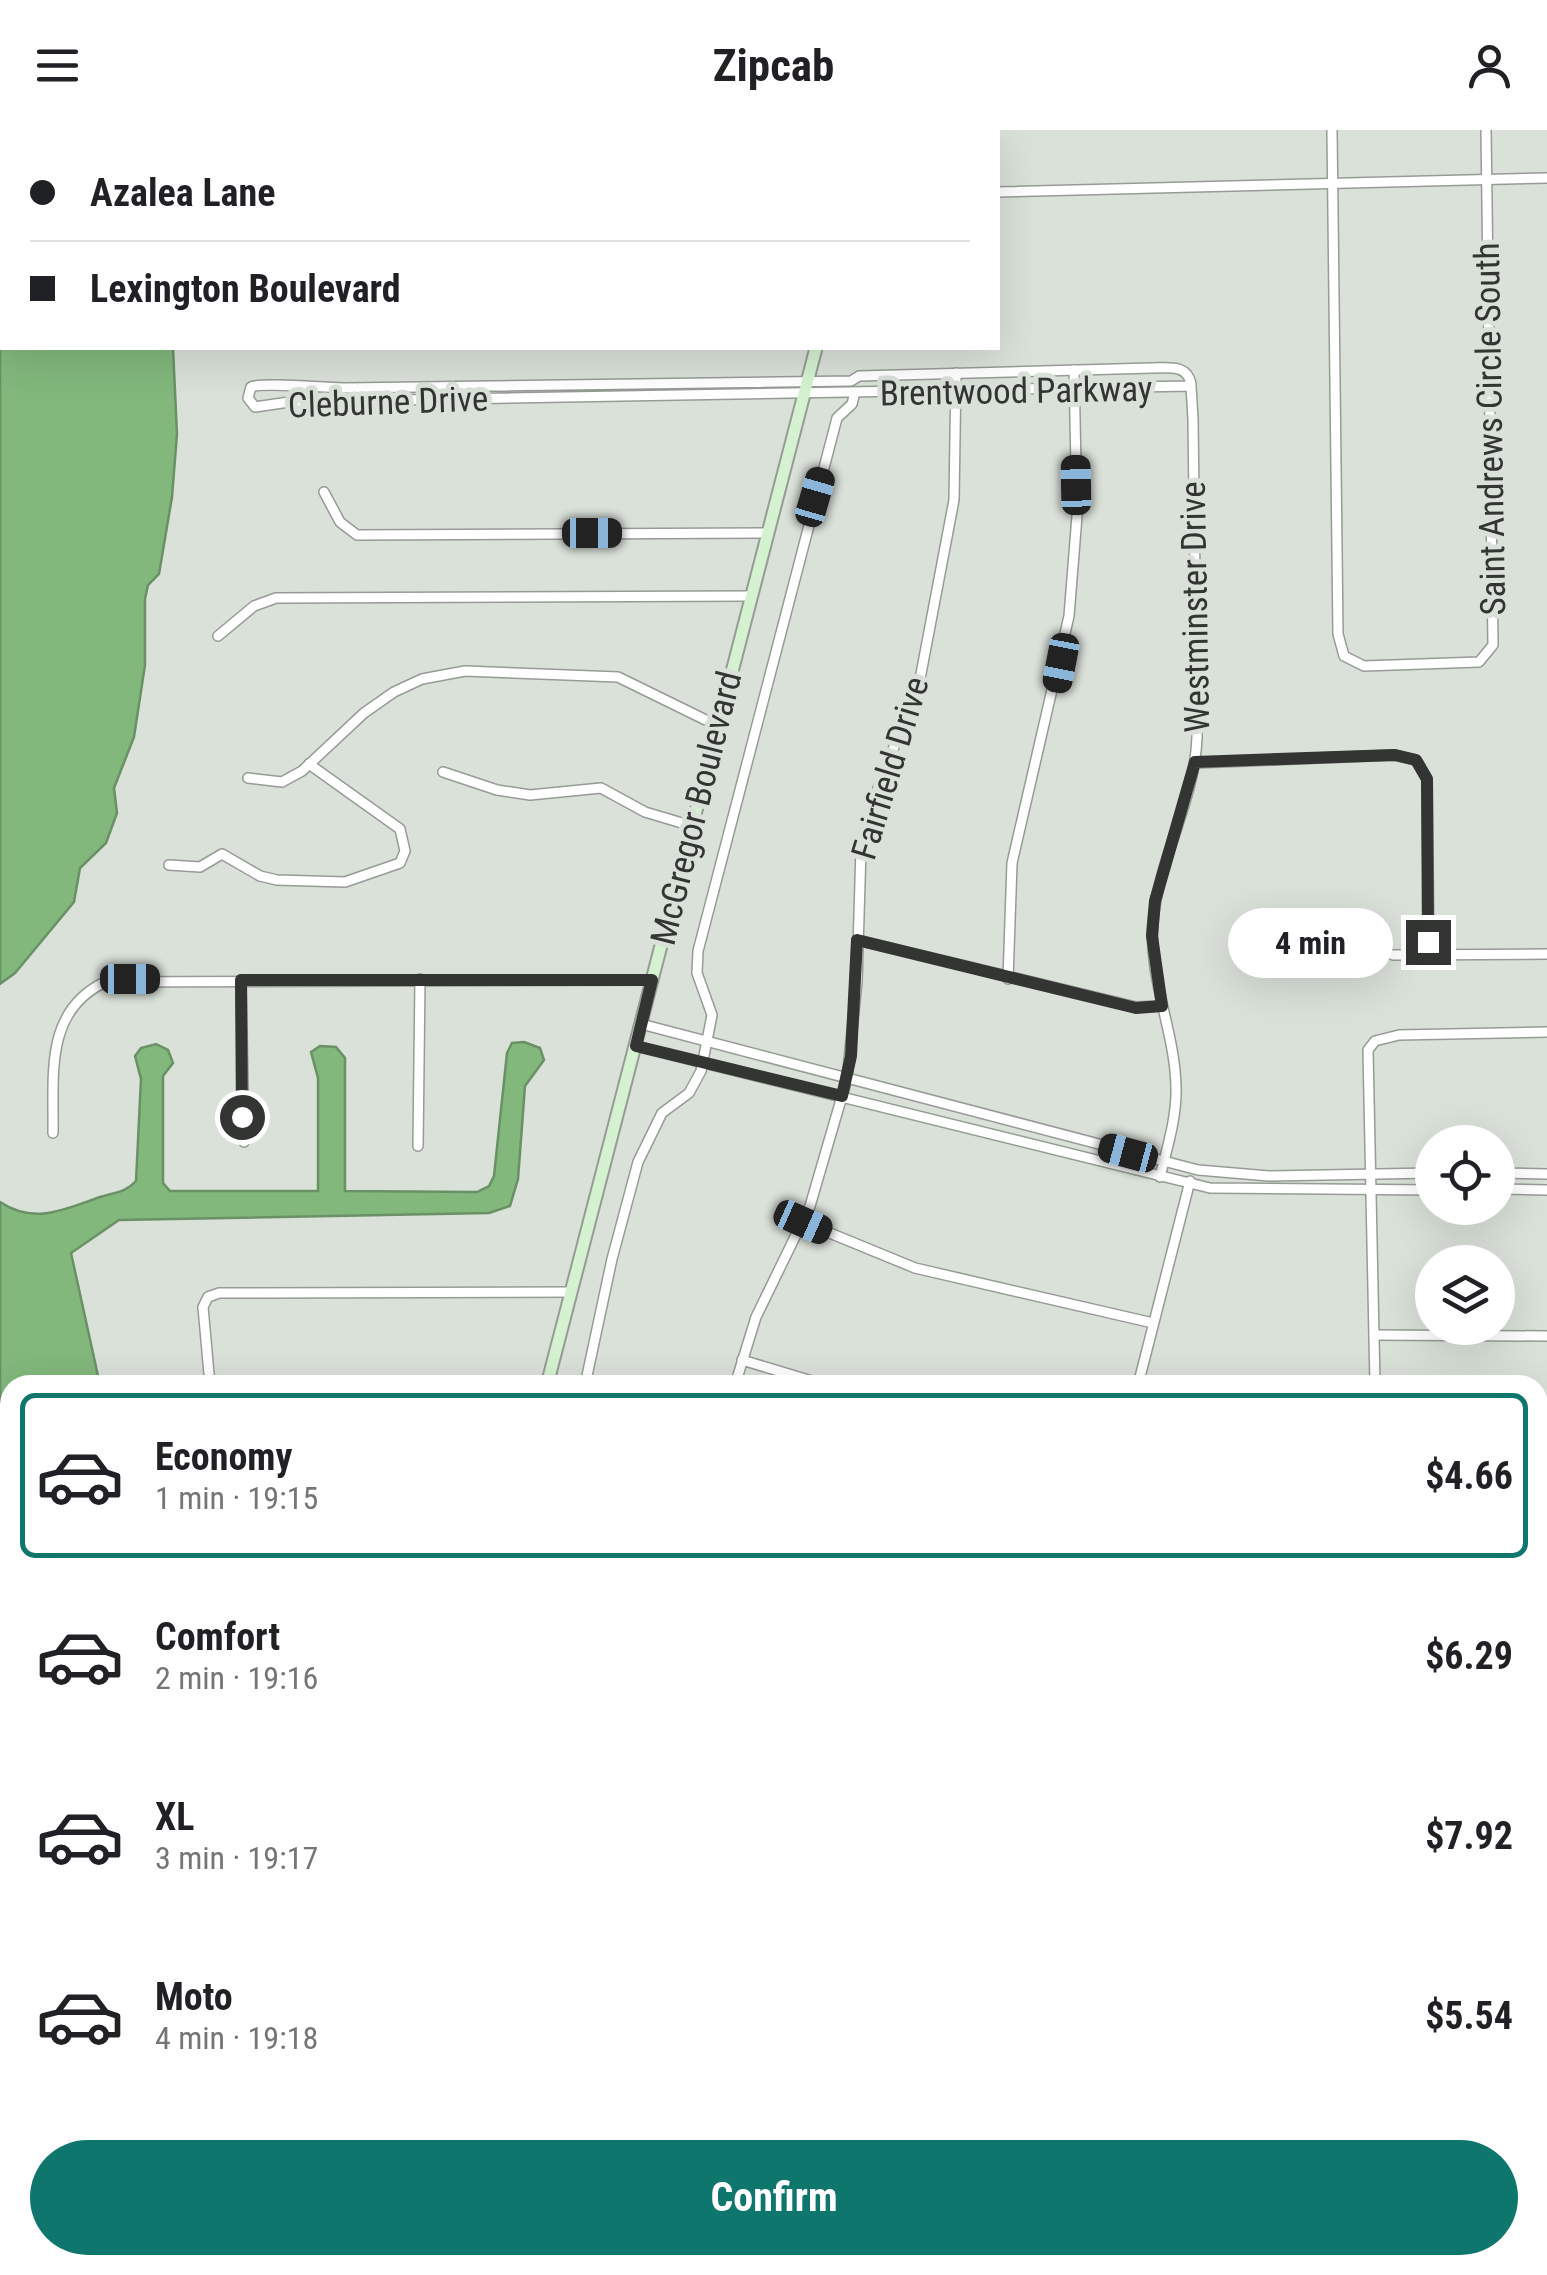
<!DOCTYPE html>
<meta charset="utf-8">
<style>
body{margin:0;font-family:"Roboto Condensed",sans-serif;background:#f6f6f6;color:#202124;height:100vh;display:flex;flex-direction:column;font-size:38px;white-space:nowrap}
*{box-sizing:border-box;margin:0}
p{font-size:32px;color:#757577}
.icon{flex:none;width:55px;height:55px;fill:none;stroke:currentColor;stroke-width:2;stroke-linecap:round;stroke-linejoin:round}
.map{position:relative;flex:1;overflow:hidden}
.sheet{position:absolute;left:0px;top:1245px;width:1548px;height:900px;display:flex;flex-direction:column;background:#fff;border-radius:30px 30px 0 0;box-shadow:0 10px 40px #0002}
.sheet>*{flex:none}
.top-card{position:absolute;left:0px;top:0px;width:1000px;height:220px;box-shadow:0 10px 40px #0002;display:grid;align-content:center;height:220px;padding:0 30px;background:#fff}
.fabs{position:absolute;left:1415px;top:995px;display:grid;gap:20px}
.fabs a{display:grid;place-items:center;width:100px;height:100px;border-radius:50%;background:#fff;box-shadow:0 10px 40px #0002;font-size:50px}
.end{position:absolute;width:45px;height:45px;margin:-22px;border:12px solid #323532;background:#fff;box-shadow:0 0 0 5px #fff}
.from{border-radius:50%}
.bubble{position:absolute;height:70px;border-radius:35px;background:#fff;box-shadow:0 10px 40px #0002;font-size:32px;font-weight:700;line-height:70px;text-align:center}
.car{position:absolute;width:30px;height:60px;margin:-30px -15px;border-radius:12px;box-shadow:0 0 8px 2px #0007;background:linear-gradient(#222 24%,#8ab4d8 0 40%,#222 0 76%,#8ab4d8 0 86%,#222 0)}
.top-card b{display:flex;align-items:center;gap:35px;height:95px;font-size:38px}
.top-card b+b{border-top:2px solid #e0e0e0}
.top-card i{width:25px;height:25px;background:#202124}
ul{padding:18px 0 0;list-style:none}
li{display:flex;align-items:center;gap:30px;height:165px;margin:0 20px 15px;padding:0 10px;border:5px solid transparent;border-radius:15px}
li div{flex:1}
li b{display:block;font-size:38px}
li em{font-style:normal;font-weight:700}
li.current{border-color:#0f766e}
li>.icon{width:90px;height:90px;stroke-width:1.5}
.action{display:flex;gap:20px;margin-top:auto;padding:20px 30px}
.action a{flex:1;height:115px;border-radius:60px;background:#0f766e;color:#fff;font-size:40px;font-weight:700;line-height:115px;text-align:center}
header{display:flex;justify-content:space-between;align-items:center;height:130px;padding:0 30px;background:#fff;font-size:45px;font-weight:700}
.map>svg:first-child{display:block}
.green{fill:#a8dea2}
.water{fill:#82b87c;stroke:#6a9166;stroke-width:2.5}
.lines{fill:none;stroke-linecap:round;stroke-linejoin:round}
.street-casing{stroke:#969c95;stroke-width:12}
.secondary-casing{stroke:#969c95;stroke-width:15}
.street{stroke:#fff;stroke-width:9}
.secondary{stroke:#d4f2d0;stroke-width:11}
.route{stroke:#323532;stroke-width:12}
.labels{text-anchor:middle;stroke-width:10;stroke-linejoin:round;paint-order:stroke}
.street-label{font-size:35px;fill:#323532;stroke:#dae1d9}
</style>
<header><svg class="icon" aria-label="menu" viewBox="0 0 24 24"><path d="M4 6h16M4 12h16M4 18h16"/></svg>Zipcab<svg class="icon" aria-label="person" viewBox="0 0 24 24"><circle cx="12" cy="8" r="4"/><path d="M4 21q1-7 8-7t8 7"/></svg></header>
<div class="map">
<svg width="1547" height="2145" viewBox="0 0 1547 2145">
<rect width="100%" height="100%" fill="#dae1d9"/>
<g class="green">
<path d="M1547,1933V2145H1213V2135H1538V1934Z"/>
<rect x="539" y="2135" width="159" height="10"/>
</g>
<g class="water">
<path d="M0,0H301L2,2V218H173L177,304L172,367L159,444L148,455L145,469V535L134,607L114,658L117,683L106,713L80,738L74,772L15,843L0,854Z"/>
<path d="M524,912L540,918L544,930L525,956L518,1049L510,1076L489,1083L119,1090L71,1123L100,1255H10V1637L0,1646V1072C35,1095 65,1079 100,1067C115,1062 125,1063 136,1051L141,949L135,926L141,918L156,914L168,920L173,933L163,946V1053L170,1061H318V948L311,922L320,916L336,917L345,928V1061L477,1062L489,1056L494,1046L507,923L512,913Z"/>
</g>
<g class="lines">
<defs>
<g id="street">
<path d="M612,0L613,2"/>
<path d="M1332,0L1338,504L1344,526L1364,536L1479,532L1493,515L1486,0"/>
<path d="M998,62L1547,48"/>
<path d="M324,362L340,392L357,405L767,403"/>
<path d="M218,506L254,476L276,468L751,466"/>
<path d="M1195,633L1395,625L1416,630L1427,649L1429,824"/>
<path d="M443,642L497,660L530,665L601,658L645,682L692,696"/>
<path d="M248,648L282,652L302,641L364,583L394,562L422,549L465,541L618,547L718,596"/>
<path d="M169,735L200,737L222,724L260,746L277,750L345,752L400,733L405,721L400,699L309,634"/>
<path d="M857,810L1136,877L1162,876"/>
<path d="M1393,825L1547,824"/>
<path d="M1008,849L1012,733L1069,486L1077,386L1074,240"/>
<path d="M241,850L244,1012"/>
<path d="M641,894L1198,1040L1269,1046L1432,1043"/>
<path d="M635,916L1210,1058L1432,1060"/>
<path d="M53,1003C54,945 44,881 105,852L652,850"/>
<path d="M418,1016L420,849"/>
<path d="M1498,1043L1547,1044"/>
<path d="M1160,1047C1167,1018 1177,987 1176,957C1175,901 1148,848 1153,791C1159,727 1195,671 1197,607L1193,289L1191,256V254C1187,234 1169,238 1152,238L859,246L851,251L346,258C327,258 262,252 251,257L248,268L255,277L289,272L1191,256"/>
<path d="M1498,1059L1547,1060"/>
<path d="M803,1092L915,1138L1153,1193"/>
<path d="M1374,1205L1547,1206"/>
<path d="M742,1230L825,1255"/>
<path d="M210,1255L203,1177L208,1167L219,1163L571,1162"/>
<path d="M585,1255L612,1129L638,1032L662,983L689,963L701,941L712,885L697,843L698,821L837,288L852,274L855,262"/>
<path d="M735,1255L756,1187L810,1076L847,949L857,852L861,719L877,661L920,549L954,370L956,243"/>
<path d="M1138,1255L1190,1051"/>
<path d="M1375,1255L1368,920L1375,911L1399,905L1547,902"/>
<path d="M1538,1346H1547"/>
<path d="M1538,1488L1547,1489"/>
<path d="M1538,1628L1540,1822L1547,1837"/>
<path d="M388,2135L394,2145"/>
</g>
<g id="secondary">
<path d="M874,2L875,0"/>
<path d="M547,1255L816,218"/>
<path d="M157,2135L159,2145"/>
<path d="M1191,2135V2145"/>
<path d="M1206,2135V2145"/>
<path d="M137,2145L143,2135"/>
</g>
</defs>
<use href="#street" class="street-casing"/>
<use href="#secondary" class="secondary-casing"/>
<use href="#street" class="street"/>
<use href="#secondary" class="secondary"/>
</g>
<g class="lines">
<path class="route" d="M242,987L241,850H652L636,916L842,966L851,926L857,810L1136,878L1162,876L1152,806L1155,771L1195,632L1395,625L1416,630L1427,649L1428,812"/>
</g>
<g class="labels">
<g class="street-label">
<text transform="translate(1016 261) rotate(-1)" y="12">Brentwood Parkway</text>
<text transform="translate(388 272) rotate(-2)" y="12">Cleburne Drive</text>
<text transform="translate(1490 299) rotate(-91)" y="12">Saint Andrews Circle South</text>
<text transform="translate(1195 477) rotate(-91)" y="12">Westminster Drive</text>
<text transform="translate(890 638) rotate(-73)" y="12">Fairfield Drive</text>
<text transform="translate(696 678) rotate(-76)" y="12">McGregor Boulevard</text>
</g>
</g>
</svg>
<div class="fabs">
<a><svg class="icon" aria-label="locate" viewBox="0 0 24 24"><circle cx="12" cy="12" r="6"/><path d="M12 2v4M12 18v4M2 12h4M18 12h4"/></svg></a>
<a><svg class="icon" aria-label="layers" viewBox="0 0 24 24"><path d="M12 4l9 5-9 5-9-5zM3 14l9 5 9-5"/></svg></a>
</div>
<i class="end from" style="left:242px;top:987px"></i>
<i class="end" style="left:1428px;top:812px"></i>
<div class="bubble" style="left:1228px;top:778px;width:165px">4 min</div>
<i class="car" style="left:1076px;top:355px;rotate:359deg"></i>
<i class="car" style="left:815px;top:367px;rotate:16deg"></i>
<i class="car" style="left:592px;top:403px;rotate:90deg"></i>
<i class="car" style="left:1061px;top:533px;rotate:191deg"></i>
<i class="car" style="left:130px;top:849px;rotate:90deg"></i>
<i class="car" style="left:1128px;top:1023px;rotate:285deg"></i>
<i class="car" style="left:803px;top:1092px;rotate:114deg"></i>
<div class="top-card">
<b><i class="from"></i>Azalea Lane</b>
<b><i></i>Lexington Boulevard</b>
</div>
<section class="sheet">
<ul>
<li class="current"><svg class="icon" aria-label="car" viewBox="0 0 24 24"><path d="M5 17H2v-5l4-1 3-4h7l3 4 3 1v5h-3M9 17h6M6 11h13"/><circle cx="7" cy="17" r="2"/><circle cx="17" cy="17" r="2"/></svg><div><b>Economy</b><p>1 min · 19:15</p></div><em>$4.66</em></li>
<li><svg class="icon" aria-label="car" viewBox="0 0 24 24"><path d="M5 17H2v-5l4-1 3-4h7l3 4 3 1v5h-3M9 17h6M6 11h13"/><circle cx="7" cy="17" r="2"/><circle cx="17" cy="17" r="2"/></svg><div><b>Comfort</b><p>2 min · 19:16</p></div><em>$6.29</em></li>
<li><svg class="icon" aria-label="car" viewBox="0 0 24 24"><path d="M5 17H2v-5l4-1 3-4h7l3 4 3 1v5h-3M9 17h6M6 11h13"/><circle cx="7" cy="17" r="2"/><circle cx="17" cy="17" r="2"/></svg><div><b>XL</b><p>3 min · 19:17</p></div><em>$7.92</em></li>
<li><svg class="icon" aria-label="car" viewBox="0 0 24 24"><path d="M5 17H2v-5l4-1 3-4h7l3 4 3 1v5h-3M9 17h6M6 11h13"/><circle cx="7" cy="17" r="2"/><circle cx="17" cy="17" r="2"/></svg><div><b>Moto</b><p>4 min · 19:18</p></div><em>$5.54</em></li>
</ul>
<div class="action"><a>Confirm</a></div>
</section>
</div>
